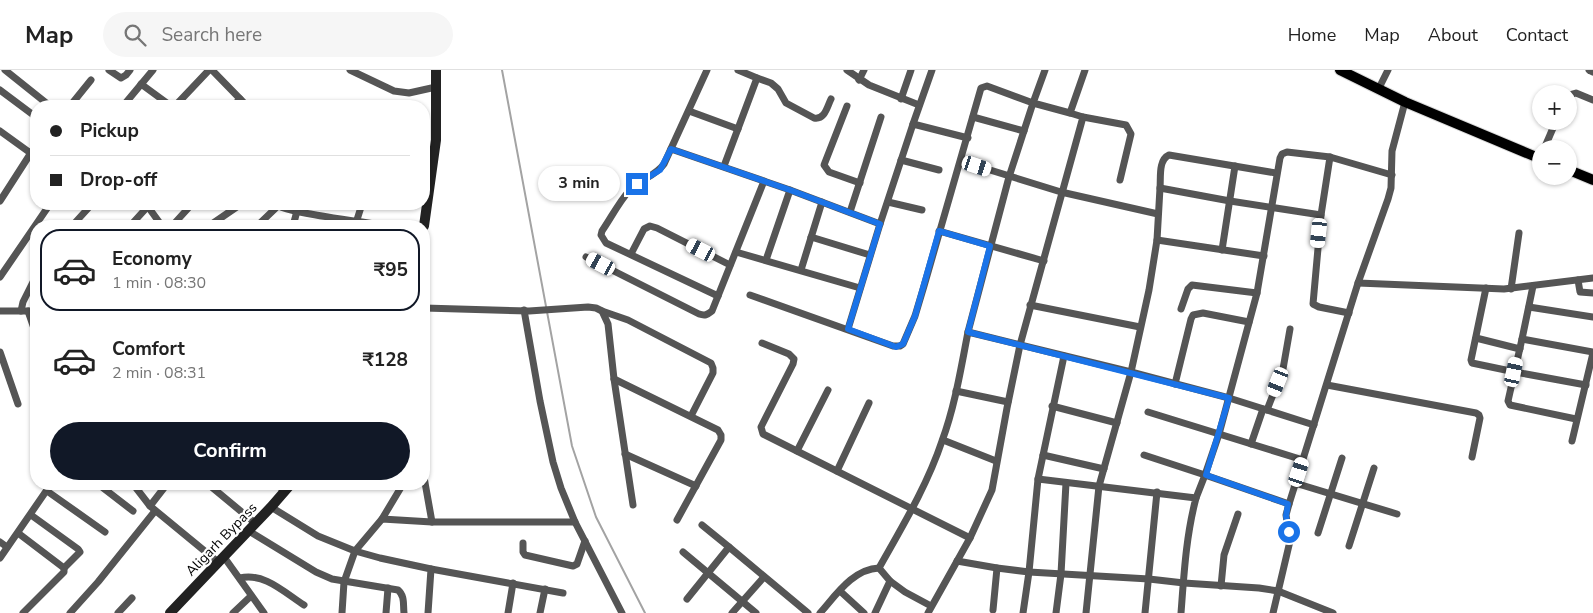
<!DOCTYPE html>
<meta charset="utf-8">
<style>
body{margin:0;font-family:"Nunito Sans",sans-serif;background:#f6f6f6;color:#222;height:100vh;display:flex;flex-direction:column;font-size:19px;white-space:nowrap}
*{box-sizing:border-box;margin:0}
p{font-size:16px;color:#767676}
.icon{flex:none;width:28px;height:28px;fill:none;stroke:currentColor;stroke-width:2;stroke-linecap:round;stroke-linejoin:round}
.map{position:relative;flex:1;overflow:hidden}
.drawer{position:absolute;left:30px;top:150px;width:400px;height:270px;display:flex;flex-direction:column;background:#fff;border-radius:20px;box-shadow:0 1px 4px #0004}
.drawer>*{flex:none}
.guide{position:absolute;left:30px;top:30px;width:400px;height:110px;border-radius:20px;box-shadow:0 1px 4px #0004;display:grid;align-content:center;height:110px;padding:0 20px;background:#fff}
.buttons{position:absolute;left:1532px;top:15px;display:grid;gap:10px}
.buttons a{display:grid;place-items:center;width:45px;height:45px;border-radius:50%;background:#fff;box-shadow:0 1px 4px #0004;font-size:25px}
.end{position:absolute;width:22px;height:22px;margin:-11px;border:6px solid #1a73e8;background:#fff;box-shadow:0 0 0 2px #fff}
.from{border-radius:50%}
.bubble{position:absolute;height:35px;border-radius:18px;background:#fff;box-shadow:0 1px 4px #0004;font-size:16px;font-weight:700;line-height:35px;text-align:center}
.car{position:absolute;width:15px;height:30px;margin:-15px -8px;border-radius:6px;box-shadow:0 0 4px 1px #0007;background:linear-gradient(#fff 24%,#345 0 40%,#fff 0 76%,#345 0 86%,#fff 0)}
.guide b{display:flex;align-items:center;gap:18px;height:48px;font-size:19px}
.guide b+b{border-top:1px solid #e0e0e0}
.guide i{width:12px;height:12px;background:#222}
ul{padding:9px 0 0;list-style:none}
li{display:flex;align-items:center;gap:15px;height:82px;margin:0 10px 8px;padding:0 10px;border:2px solid transparent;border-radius:20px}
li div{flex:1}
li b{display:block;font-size:19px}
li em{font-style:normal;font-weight:700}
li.selected{border-color:#111827}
li>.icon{width:45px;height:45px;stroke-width:1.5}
.action{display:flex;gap:10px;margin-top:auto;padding:10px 20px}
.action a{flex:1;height:58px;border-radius:30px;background:#111827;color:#fff;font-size:20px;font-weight:700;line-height:58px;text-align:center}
header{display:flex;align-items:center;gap:30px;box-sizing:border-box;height:70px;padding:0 25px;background:#fff;border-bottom:1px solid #e0e0e0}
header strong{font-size:24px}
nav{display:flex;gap:28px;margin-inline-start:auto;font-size:18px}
.search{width:350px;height:45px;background:#f6f6f6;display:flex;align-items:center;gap:12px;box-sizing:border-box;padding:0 18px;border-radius:28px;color:#767676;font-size:19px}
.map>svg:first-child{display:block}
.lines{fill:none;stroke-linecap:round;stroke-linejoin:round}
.stream{stroke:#a3a3a3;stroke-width:2}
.primary-casing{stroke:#dbdbdb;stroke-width:12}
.minor{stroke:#555;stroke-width:7}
.secondary{stroke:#222;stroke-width:10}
.primary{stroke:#000;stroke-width:10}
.route{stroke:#1a73e8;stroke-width:6}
.labels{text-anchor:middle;stroke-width:4.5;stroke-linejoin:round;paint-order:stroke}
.street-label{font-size:14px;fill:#000;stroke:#fff}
</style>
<header>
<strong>Map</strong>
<div class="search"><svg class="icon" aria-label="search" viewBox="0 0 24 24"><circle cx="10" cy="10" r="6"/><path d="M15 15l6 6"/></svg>Search here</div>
<nav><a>Home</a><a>Map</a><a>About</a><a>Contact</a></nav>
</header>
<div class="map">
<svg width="1593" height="543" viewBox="0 0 1593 543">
<rect width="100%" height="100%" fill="#fff"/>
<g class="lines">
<path class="stream" d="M502,0L572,376L596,447L645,543"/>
<defs>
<g id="primary">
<path d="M1340,0L1405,32L1541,89"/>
<path d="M1569,100L1593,110"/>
</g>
</defs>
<use href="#primary" class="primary-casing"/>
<g class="minor">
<path d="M5,0L50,36"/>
<path d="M109,0L121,8L126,5L130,0"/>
<path d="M212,0L247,36"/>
<path d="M350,0L394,21L409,23L436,17"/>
<path d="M707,0L664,94C655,107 639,109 629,121C619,132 611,148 602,161L601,165L606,173L718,226"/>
<path d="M847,0L869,15L919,35"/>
<path d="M1045,0L1033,33L1070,43"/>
<path d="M1589,0L1593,2"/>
<path d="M757,8L771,13L778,19L786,33L814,48C825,50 827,37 831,29"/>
<path d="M859,10L864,0"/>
<path d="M141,14L171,36"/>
<path d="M1379,18L1388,0"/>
<path d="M0,20L36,47"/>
<path d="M1569,25L1576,23L1593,30"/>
<path d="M901,29L911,0"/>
<path d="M70,36L91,10"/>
<path d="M123,36L153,0"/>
<path d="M175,36L209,0"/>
<path d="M233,36L240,29"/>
<path d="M847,36L824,95L829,102L860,113"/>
<path d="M689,41L738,59"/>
<path d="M973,47L1024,61"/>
<path d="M1083,47L1126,55L1131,64L1120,110"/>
<path d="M913,54L932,0"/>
<path d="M0,61L36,87"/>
<path d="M671,79L790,120L880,154"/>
<path d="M1544,79L1556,51"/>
<path d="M424,88H434"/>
<path d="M901,90L939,100"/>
<path d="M961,91L1061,122L1158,144"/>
<path d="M724,96L757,8L738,0"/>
<path d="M1160,118C1161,108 1158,90 1169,85L1276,103"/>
<path d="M0,131L36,75"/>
<path d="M888,132L922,140"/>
<path d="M146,134L162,156"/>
<path d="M275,134C284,143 371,153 390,156"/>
<path d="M850,142L881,47"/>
<path d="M1321,145L1313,234L1319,237L1349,243"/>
<path d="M72,156L92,134"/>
<path d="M130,156L150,134"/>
<path d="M172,156L192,134"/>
<path d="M209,156L241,134"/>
<path d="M257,156L280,134"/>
<path d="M293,156L297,141"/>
<path d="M355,156L362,134"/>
<path d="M939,161L1044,191"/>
<path d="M811,167L870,185"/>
<path d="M1157,170L1264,186"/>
<path d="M1222,180L1235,96"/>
<path d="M736,182L860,218"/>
<path d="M631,184L644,159L650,156L657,158L730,195"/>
<path d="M586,187L699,244C705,246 707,245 712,241L764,111"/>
<path d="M766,190L790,120"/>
<path d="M801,200L822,132"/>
<path d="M0,207L50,134"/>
<path d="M1578,210L1580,222L1593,223"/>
<path d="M1358,213L1504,219L1593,208"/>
<path d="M1533,216L1522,269L1593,282"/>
<path d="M1486,218L1471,290L1472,293L1515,302L1586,315"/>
<path d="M1511,219L1519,163"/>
<path d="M750,225L893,276H900L903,274L915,246L924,216L981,18L987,16L1033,33L1009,107L968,262"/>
<path d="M1030,235L1140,257"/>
<path d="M1529,237L1593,247"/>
<path d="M424,238L529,241L588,237L596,238L602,241L608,254L614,309L633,435"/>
<path d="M1181,239L1188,219L1192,215L1257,223"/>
<path d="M524,240L540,331L553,392L561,418L575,452L622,543"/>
<path d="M0,241H36"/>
<path d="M21,241L23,232L36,206"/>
<path d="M28,241L36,264"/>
<path d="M602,241L628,250L711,293L713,298V303L691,346"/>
<path d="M848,259L880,154L913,54L968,68"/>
<path d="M1476,268L1520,279"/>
<path d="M1522,269L1508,331L1510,335L1576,349"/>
<path d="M762,273L789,284L794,289L793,294L761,357L763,364L970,468"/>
<path d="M0,282L18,334"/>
<path d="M614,309L718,360L721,365V370L677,450"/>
<path d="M1175,314L1191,249L1193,245L1203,243L1249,252"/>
<path d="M1327,315L1476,343L1479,345L1480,348L1472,387"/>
<path d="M956,321L1008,332"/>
<path d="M1052,336L1117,353"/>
<path d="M1267,340L1283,299L1290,259"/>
<path d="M1148,342L1303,390"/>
<path d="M943,370L996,391"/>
<path d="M1572,371L1593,283"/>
<path d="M1251,374L1263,339"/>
<path d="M797,381L828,320"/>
<path d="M625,384L696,416"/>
<path d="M1043,385L1104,399"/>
<path d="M1144,385L1205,405L1219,364L1257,223L1280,88L1282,84L1287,82L1330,87"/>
<path d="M837,401L869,333"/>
<path d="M424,407L432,452"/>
<path d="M1038,409L1196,428C1186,466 1184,504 1181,543"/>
<path d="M1295,413L1397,444"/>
<path d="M98,414L133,441"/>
<path d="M133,414L150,436L218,492"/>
<path d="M208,414L255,453"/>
<path d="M277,414L284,421"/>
<path d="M47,421L105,462"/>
<path d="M1196,428L1205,405L1289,434"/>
<path d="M150,436L167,414"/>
<path d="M271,437L318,466L355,481L344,512L342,543"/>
<path d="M31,445L78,479L80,482L64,498"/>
<path d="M382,449L403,414"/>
<path d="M702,455L729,477"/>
<path d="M249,461L316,502L332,509L398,520C405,526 403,534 404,543"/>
<path d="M18,463L64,498V502L23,543"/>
<path d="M1318,463L1342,388"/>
<path d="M0,472L7,477"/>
<path d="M523,473V482L525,485L573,496L577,494L585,471"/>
<path d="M1349,476L1374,398"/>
<path d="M683,482L756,543"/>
<path d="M224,487L264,543"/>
<path d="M0,488L51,414"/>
<path d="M957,491L997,498L1029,502L1149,509L1184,513L1259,518L1278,521L1333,543"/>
<path d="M431,499L563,523"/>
<path d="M240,508C264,502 285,523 304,535"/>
<path d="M890,511L905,522L931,536"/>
<path d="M1221,516L1224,485L1238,444"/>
<path d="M840,521L864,543"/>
<path d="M687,529L729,477L808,543"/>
<path d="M993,540L997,498"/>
<path d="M70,543L98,512L155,441"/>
<path d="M118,543L132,528"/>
<path d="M233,543L251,526"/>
<path d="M386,543L388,518"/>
<path d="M428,543L431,499L380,488L355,481L382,449L432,452H575"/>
<path d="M508,543L513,513"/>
<path d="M540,543L545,519"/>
<path d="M732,543L764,507"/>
<path d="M820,543C836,525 853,499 879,498"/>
<path d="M875,543L890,511L879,498C902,457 927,416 942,371C955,336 961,298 968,262L1131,302L1229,328L1314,355"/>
<path d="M928,543L970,468L992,420L1007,338L1020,275L1083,47L1070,43L1085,0"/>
<path d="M1023,543L1029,502L1038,409L1064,286"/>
<path d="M1056,543L1061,504L1066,413"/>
<path d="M1086,543L1099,416L1131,302L1149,220L1157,170L1160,118L1230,131L1321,145L1330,87L1392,105"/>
<path d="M1145,543L1157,422"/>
<path d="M1273,543L1290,471L1286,445L1289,434L1358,213L1388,129L1391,118L1392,81L1405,32"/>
</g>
<g class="secondary">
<path d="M424,156L436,70V0"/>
<path d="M170,543L271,437L291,414"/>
</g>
<use href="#primary" class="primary"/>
</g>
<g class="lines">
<path class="route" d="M637,114L660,100L671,79L790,120L880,154L848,259L896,277L903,274L915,246L939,161L990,176L968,262L1229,328L1206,405L1288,434L1286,446L1289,462"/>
</g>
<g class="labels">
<g class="street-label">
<text transform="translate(221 469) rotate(-46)" y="5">Aligarh Bypass</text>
</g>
</g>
</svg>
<div class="buttons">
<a>+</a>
<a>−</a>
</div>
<i class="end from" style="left:1289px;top:462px"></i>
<i class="end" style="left:637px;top:114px"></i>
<div class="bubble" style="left:538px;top:96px;width:82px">3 min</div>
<i class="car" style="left:977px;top:96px;rotate:108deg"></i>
<i class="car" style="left:1319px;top:163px;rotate:186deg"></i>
<i class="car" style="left:701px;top:180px;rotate:297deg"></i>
<i class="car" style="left:601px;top:194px;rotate:298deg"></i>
<i class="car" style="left:1514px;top:302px;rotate:12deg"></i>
<i class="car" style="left:1278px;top:312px;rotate:202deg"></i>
<i class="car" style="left:1299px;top:402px;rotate:18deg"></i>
<div class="guide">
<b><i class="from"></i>Pickup</b>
<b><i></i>Drop-off</b>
</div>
<section class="drawer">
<ul>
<li class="selected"><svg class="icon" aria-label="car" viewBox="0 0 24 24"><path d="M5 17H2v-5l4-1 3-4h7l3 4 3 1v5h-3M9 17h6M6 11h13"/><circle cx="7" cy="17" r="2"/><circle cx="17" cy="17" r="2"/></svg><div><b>Economy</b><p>1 min · 08:30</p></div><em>₹95</em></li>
<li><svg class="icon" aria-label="car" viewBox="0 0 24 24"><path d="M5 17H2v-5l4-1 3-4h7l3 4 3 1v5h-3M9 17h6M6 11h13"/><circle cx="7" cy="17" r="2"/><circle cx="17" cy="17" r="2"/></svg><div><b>Comfort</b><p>2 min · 08:31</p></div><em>₹128</em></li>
</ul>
<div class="action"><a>Confirm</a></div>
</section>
</div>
